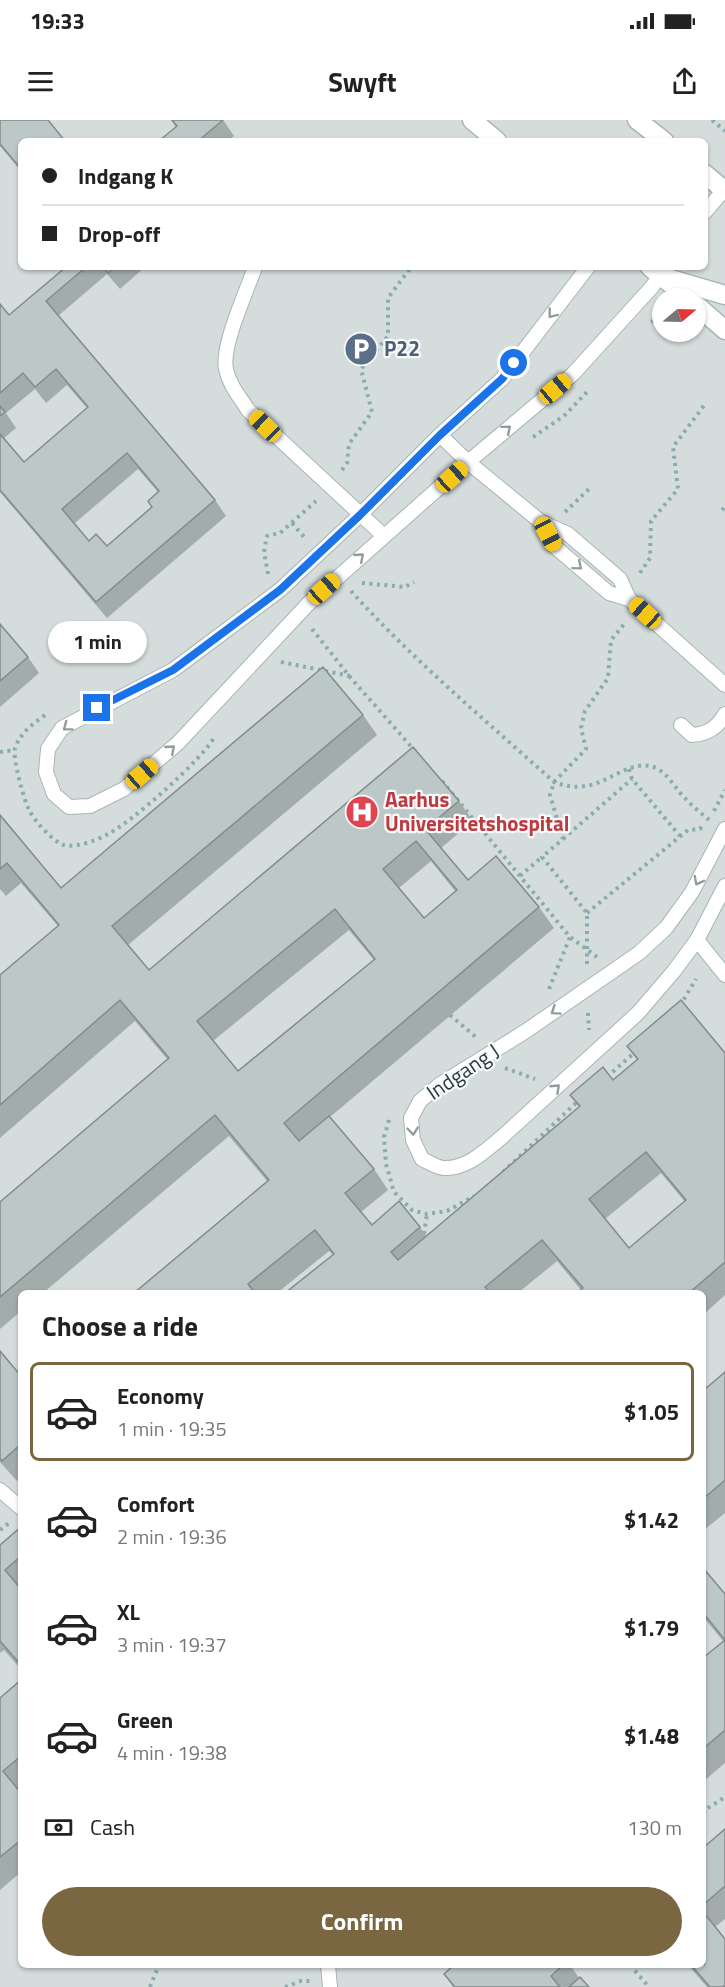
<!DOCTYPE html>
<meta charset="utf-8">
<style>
body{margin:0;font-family:"Titillium Web",sans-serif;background:#f6f6f6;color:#222;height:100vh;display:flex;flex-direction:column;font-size:22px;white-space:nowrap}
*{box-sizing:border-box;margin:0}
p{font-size:20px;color:#767676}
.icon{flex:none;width:33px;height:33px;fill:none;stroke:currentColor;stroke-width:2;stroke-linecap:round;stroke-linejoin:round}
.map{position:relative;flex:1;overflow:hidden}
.details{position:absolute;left:18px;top:1170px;width:688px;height:678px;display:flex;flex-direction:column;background:#fff;border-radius:9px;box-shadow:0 2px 4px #0004}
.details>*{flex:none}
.hud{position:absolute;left:18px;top:18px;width:690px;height:132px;border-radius:9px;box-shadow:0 2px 4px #0004;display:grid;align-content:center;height:132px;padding:0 24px;background:#fff}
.needle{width:39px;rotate:71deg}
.buttons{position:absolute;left:652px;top:168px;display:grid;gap:12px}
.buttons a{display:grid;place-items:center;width:54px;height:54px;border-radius:50%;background:#fff;box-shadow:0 2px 4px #0004;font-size:30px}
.end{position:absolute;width:27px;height:27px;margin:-14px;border:8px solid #1a73e8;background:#fff;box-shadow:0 0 0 3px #fff}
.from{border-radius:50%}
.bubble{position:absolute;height:42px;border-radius:21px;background:#fff;box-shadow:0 2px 4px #0004;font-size:20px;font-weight:700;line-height:42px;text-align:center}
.car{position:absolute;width:18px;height:36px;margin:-18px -9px;border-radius:8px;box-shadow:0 0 4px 2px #0007;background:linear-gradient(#f5c518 24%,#345 0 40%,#f5c518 0 76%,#345 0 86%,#f5c518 0)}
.hud b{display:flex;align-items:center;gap:21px;height:57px;font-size:22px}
.hud b+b{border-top:2px solid #e0e0e0}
.hud i{width:15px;height:15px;background:#222}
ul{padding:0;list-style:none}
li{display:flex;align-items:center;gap:18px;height:99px;margin:0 12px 9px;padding:0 12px;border:3px solid transparent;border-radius:9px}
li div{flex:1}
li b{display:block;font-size:22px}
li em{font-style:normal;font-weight:700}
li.on{border-color:#7b6642}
li>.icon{width:54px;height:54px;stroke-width:1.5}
h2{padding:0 24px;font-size:27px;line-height:72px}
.pay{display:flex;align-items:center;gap:15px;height:66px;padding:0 24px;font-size:22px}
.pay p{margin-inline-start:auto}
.cta{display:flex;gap:12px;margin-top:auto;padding:12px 24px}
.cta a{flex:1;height:69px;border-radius:36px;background:#7b6642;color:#fff;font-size:24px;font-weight:700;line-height:69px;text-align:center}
.status{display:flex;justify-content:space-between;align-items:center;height:42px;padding:0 30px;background:#fff;direction:ltr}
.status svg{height:16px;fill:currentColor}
header{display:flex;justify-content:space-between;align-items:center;height:78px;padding:0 24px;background:#fff;font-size:27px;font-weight:700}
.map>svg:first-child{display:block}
.built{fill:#d4dddc;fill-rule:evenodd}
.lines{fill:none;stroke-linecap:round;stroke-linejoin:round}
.service-casing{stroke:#a8b4b5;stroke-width:16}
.tertiary-casing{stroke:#a8b4b5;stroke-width:21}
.path{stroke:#88acaf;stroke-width:4;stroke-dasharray:3 4.5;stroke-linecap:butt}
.service{stroke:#fff;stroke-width:14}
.tertiary{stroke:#fff;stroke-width:18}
.wall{fill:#a1acab;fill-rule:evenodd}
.building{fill:#bbc8c7;stroke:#838c8b;stroke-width:1.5;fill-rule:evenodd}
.oneway{stroke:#929d9e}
.route{stroke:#1a73e8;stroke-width:8}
.labels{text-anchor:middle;stroke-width:4.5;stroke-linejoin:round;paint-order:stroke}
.service-label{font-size:21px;font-weight:bold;fill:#4e5e75;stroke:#f6faf9;text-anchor:start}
.health-label{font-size:21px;font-weight:bold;fill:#be3a42;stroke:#f6faf9;text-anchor:start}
.street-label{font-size:21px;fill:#253b3e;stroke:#f6faf9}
</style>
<div class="status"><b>19:33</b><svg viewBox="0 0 49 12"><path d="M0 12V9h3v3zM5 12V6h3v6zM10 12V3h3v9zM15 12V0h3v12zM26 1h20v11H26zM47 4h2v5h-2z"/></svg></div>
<header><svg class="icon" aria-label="menu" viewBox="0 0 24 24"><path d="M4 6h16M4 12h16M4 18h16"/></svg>Swyft<svg class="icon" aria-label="share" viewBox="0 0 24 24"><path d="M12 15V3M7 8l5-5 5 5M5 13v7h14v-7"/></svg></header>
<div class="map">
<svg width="725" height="1867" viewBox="0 0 725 1867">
<rect width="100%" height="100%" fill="#e5eded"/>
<path class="built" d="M0,0H725V1867H0ZM21,21H705V147H21ZM663,178H696V212H663ZM21,1173H704V1845H21Z"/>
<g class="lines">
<defs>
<g id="service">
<path d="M705,92L724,70"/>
<path d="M255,147C247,171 221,226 226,249C229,265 240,277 248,290L384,416"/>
<path d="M588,147L502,259L440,315L360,395L280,470L173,550L62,608L48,629L46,652L54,674L69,687L90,686L124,669L178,623L309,483L468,342L573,254L651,168L660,156L662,149"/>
<path d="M440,315L468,342L541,402L568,414L620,459L629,479"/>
<path d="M541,402L554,426L609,473L629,479L725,565"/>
<path d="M681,605L692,615C708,614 717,608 725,594"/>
<path d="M725,709L692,772L666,808L639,833L526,911L439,965L420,981L411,998L413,1020L422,1039C429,1042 437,1048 444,1048C467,1049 485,1031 502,1017L638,893L674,851L697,820L725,766"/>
<path d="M697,820L725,855"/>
<path d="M0,1370L21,1388"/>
<path d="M328,1845L330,1867"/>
</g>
<g id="tertiary">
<path d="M472,0L497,21"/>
<path d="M637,0L664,21"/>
<path d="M705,54L725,71"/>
<path d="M650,147L688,178"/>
<path d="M660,156L725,175"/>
<path d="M696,185L725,210"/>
</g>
</defs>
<use href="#service" class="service-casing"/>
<use href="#tertiary" class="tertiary-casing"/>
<g class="path">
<path d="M712,0L725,11"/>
<path d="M651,202L663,196"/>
<path d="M533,317L564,296L587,272"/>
<path d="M342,350L347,343L349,324L372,292L361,249L388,216V178L411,147"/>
<path d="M722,390L725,387"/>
<path d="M565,392L591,367"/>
<path d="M292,403L305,418"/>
<path d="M640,453L650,438L651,401L678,369L673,327L706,283"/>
<path d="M268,454L264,432L267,416L280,413L316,381"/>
<path d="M362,463L405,467L414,462"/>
<path d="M351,471C413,540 485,600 554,662C565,666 574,668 585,666C608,664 633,637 656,648C669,654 675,669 685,678C692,686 701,693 709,700"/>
<path d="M312,509L350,557L415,631"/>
<path d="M281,542L350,556"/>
<path d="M45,595C33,604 21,612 15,628C12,637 24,680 29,690C34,700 53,722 64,725C77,728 97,720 108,714C132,702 203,639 215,616"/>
<path d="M0,632L14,630"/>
<path d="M629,649L632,659L680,716"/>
<path d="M442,661L570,817L597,837"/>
<path d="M714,691L725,670"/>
<path d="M563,719L632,659"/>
<path d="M520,756L542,737"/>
<path d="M587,793L688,710L700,709L702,706"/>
<path d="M587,844V793L542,737L563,719L550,675L554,662L586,629L581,608L585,591L608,558L611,520L626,502"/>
<path d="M549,869L570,817"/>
<path d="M680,886L696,859"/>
<path d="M588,893L589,910"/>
<path d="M450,895L477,918"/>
<path d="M505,948L535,959"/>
<path d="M607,957L635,932"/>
<path d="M389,1000L384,1017L386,1044L394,1072L412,1090L427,1094L447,1091L474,1076"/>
<path d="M503,1052L578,981"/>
<path d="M424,1114L427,1094"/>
<path d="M0,1410L9,1403"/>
<path d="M704,1694L705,1690L725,1677"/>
<path d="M630,1845L649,1867"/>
<path d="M150,1867L159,1845"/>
<path d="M285,1867L301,1861H310"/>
</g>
<use href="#service" class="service"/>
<use href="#tertiary" class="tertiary"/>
</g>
<g class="wall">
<path d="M0,0L21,21V51L0,26Z"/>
<path d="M171,0H223L234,16L228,21H159L176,7Z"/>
<path d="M66,147H145L120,169L107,154L58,196L215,380L226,396L107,498L0,372V184L9,195ZM67,265L87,288L24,342L4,318L16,308L6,293L35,269L46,283ZM138,349L158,372L148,381L152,387L107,426L89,421L75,403Z"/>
<path d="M0,504L28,537L39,553L0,587Z"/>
<path d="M363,595L377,615L128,825L149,850L459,681L473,701L441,728L468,760L539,787L554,808L330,997L374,1049L388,1070L361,1092L372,1105L420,1107L426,1116L579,987L570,975L613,960L637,940L627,926L725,933V1175L704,1194V1173H577L581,1170L557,1141L518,1173H285L333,1135L329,1131L277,1173H134L267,1061L229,1016L43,1173H21V1191L0,1209V1082L167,939L135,901L0,1018V855L58,806L21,763L6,776L0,769V695L61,768ZM431,741L455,771L424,798L399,768ZM349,810L374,840L238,951L213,921ZM661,1053L685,1082L629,1128L605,1099Z"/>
<path d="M0,1231L21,1256V1357L17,1361L0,1342Z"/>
<path d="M725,1252V1393L704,1410V1270Z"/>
<path d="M21,1407V1549L4,1530L0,1533V1425Z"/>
<path d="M704,1449L725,1474V1643L704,1661V1537L723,1521L704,1498Z"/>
<path d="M21,1560V1669L19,1670L21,1673V1752L0,1770V1578Z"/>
<path d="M725,1709V1799L715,1807L725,1819V1867H707L688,1845H704V1727Z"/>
<path d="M454,1845H570L579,1858L589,1867H453L444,1854Z"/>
</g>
<g class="building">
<path d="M0,0H48L65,21H21V49L0,24Z"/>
<path d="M172,0H223L198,21H159L177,6Z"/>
<path d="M66,147H86L46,181L215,380L96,482L0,370V314L24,342L88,287L56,249L35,267L23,253L0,273V184L9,195ZM127,333L159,371L148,381L152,387L107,426L96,414L89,421L62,389Z"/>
<path d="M103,147H115L108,153Z"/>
<path d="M0,286L5,292L0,296Z"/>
<path d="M0,504L28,537L0,561Z"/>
<path d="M323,547L363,595L112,806L149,850L413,627L459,681L425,709L468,760L496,736L539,787L284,1003L299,1021L329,996L374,1049L345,1073L372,1105L399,1081L420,1107L391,1132L398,1140L580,986L570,975L603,947L613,960L638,939L627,926L681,880L725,933V1142L689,1173H577L583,1168L542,1120L485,1167L490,1173H285L334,1134L315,1110L248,1164L255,1173H134L269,1060L215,995L0,1177V1082L169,938L120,880L0,985V855L59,805L7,743L0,749V695L61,768ZM416,721L457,770L424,798L383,749ZM335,789L375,839L238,951L197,901ZM646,1032L686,1080L629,1128L589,1079Z"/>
<path d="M0,1231L21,1256V1324L2,1341L0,1338Z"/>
<path d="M725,1252V1360L704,1378V1270Z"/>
<path d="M21,1407V1436L5,1450L21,1469V1545L0,1521V1425Z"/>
<path d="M704,1449L725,1474V1610L704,1628V1537L725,1520L704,1494Z"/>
<path d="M21,1560V1636L3,1651L21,1673V1720L0,1737V1578Z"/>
<path d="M725,1709V1766L704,1784V1727Z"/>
<path d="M704,1793L725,1819V1866L721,1867H710L691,1845H704Z"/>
<path d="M454,1845H563L551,1856L560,1867H455L444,1854Z"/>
<path d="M580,1857L589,1867H569Z"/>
</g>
<defs><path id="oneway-chevron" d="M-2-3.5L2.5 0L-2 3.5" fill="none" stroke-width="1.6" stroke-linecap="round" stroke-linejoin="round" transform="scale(1.5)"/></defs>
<g class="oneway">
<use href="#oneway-chevron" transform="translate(552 194) rotate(128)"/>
<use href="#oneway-chevron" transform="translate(507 309) rotate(-40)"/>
<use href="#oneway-chevron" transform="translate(360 437) rotate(-41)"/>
<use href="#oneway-chevron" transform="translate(578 446) rotate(40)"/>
<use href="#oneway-chevron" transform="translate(67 607) rotate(143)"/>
<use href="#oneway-chevron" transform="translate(171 629) rotate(-41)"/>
<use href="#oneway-chevron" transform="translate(698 761) rotate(118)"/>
<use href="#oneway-chevron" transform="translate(555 891) rotate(146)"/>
<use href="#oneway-chevron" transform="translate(556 968) rotate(-43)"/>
<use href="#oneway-chevron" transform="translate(413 1011) rotate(84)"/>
</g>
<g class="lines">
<path class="route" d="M97,588L173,550L280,470L360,395L440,315L502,259L514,243"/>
</g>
<defs>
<symbol id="parking-disc" viewBox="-11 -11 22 22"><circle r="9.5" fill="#5c6f8a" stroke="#f6faf9"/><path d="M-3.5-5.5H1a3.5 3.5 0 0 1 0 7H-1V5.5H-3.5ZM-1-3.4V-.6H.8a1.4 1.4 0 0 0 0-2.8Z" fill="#fff"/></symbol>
<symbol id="hospital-disc" viewBox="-11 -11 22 22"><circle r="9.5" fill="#e0444e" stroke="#f6faf9"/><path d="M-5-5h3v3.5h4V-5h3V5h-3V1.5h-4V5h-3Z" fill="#fff"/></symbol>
</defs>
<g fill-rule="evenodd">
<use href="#parking-disc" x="342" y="210" width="38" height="38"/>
<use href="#hospital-disc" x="343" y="673" width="38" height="38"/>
</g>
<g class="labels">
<g class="service-label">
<text x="384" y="236">P22</text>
</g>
<g class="health-label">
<text x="385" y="687">Aarhus<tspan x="385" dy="24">Universitetshospital</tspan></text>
</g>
<g class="street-label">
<text transform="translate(463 952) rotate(-34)" y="7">Indgang J</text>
</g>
</g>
</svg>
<div class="buttons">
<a><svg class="needle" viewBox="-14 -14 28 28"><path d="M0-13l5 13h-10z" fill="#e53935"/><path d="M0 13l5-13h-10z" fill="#767676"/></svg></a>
</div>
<i class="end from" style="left:514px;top:243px"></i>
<i class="end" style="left:97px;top:588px"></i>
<div class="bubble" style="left:48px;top:501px;width:99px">1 min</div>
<i class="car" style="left:555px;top:269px;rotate:50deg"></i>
<i class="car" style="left:265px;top:306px;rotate:314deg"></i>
<i class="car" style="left:452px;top:357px;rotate:48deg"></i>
<i class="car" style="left:548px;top:414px;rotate:152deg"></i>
<i class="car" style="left:324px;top:469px;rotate:48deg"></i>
<i class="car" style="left:645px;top:493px;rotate:312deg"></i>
<i class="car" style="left:142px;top:654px;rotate:49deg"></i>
<div class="hud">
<b><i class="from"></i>Indgang K</b>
<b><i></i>Drop-off</b>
</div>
<section class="details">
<h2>Choose a ride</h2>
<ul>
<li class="on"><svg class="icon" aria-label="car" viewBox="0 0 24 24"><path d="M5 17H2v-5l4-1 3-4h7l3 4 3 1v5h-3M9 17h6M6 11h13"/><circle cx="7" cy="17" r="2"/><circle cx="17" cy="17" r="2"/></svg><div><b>Economy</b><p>1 min · 19:35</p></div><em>$1.05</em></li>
<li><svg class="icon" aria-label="car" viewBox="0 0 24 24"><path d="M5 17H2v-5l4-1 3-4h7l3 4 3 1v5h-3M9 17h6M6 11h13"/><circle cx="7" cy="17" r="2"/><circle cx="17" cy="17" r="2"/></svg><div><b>Comfort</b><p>2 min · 19:36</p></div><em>$1.42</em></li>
<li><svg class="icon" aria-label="car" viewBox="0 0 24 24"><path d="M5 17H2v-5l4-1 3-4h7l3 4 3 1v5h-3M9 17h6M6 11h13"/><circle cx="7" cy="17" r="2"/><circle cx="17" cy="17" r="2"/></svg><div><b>XL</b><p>3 min · 19:37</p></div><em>$1.79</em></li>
<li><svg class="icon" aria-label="car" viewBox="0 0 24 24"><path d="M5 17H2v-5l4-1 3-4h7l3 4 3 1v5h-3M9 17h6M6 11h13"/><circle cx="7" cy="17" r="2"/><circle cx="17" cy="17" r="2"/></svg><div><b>Green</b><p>4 min · 19:38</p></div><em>$1.48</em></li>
</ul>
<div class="pay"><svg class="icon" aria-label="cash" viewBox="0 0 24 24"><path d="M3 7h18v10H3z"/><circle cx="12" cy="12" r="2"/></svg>Cash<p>130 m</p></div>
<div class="cta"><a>Confirm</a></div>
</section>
</div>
